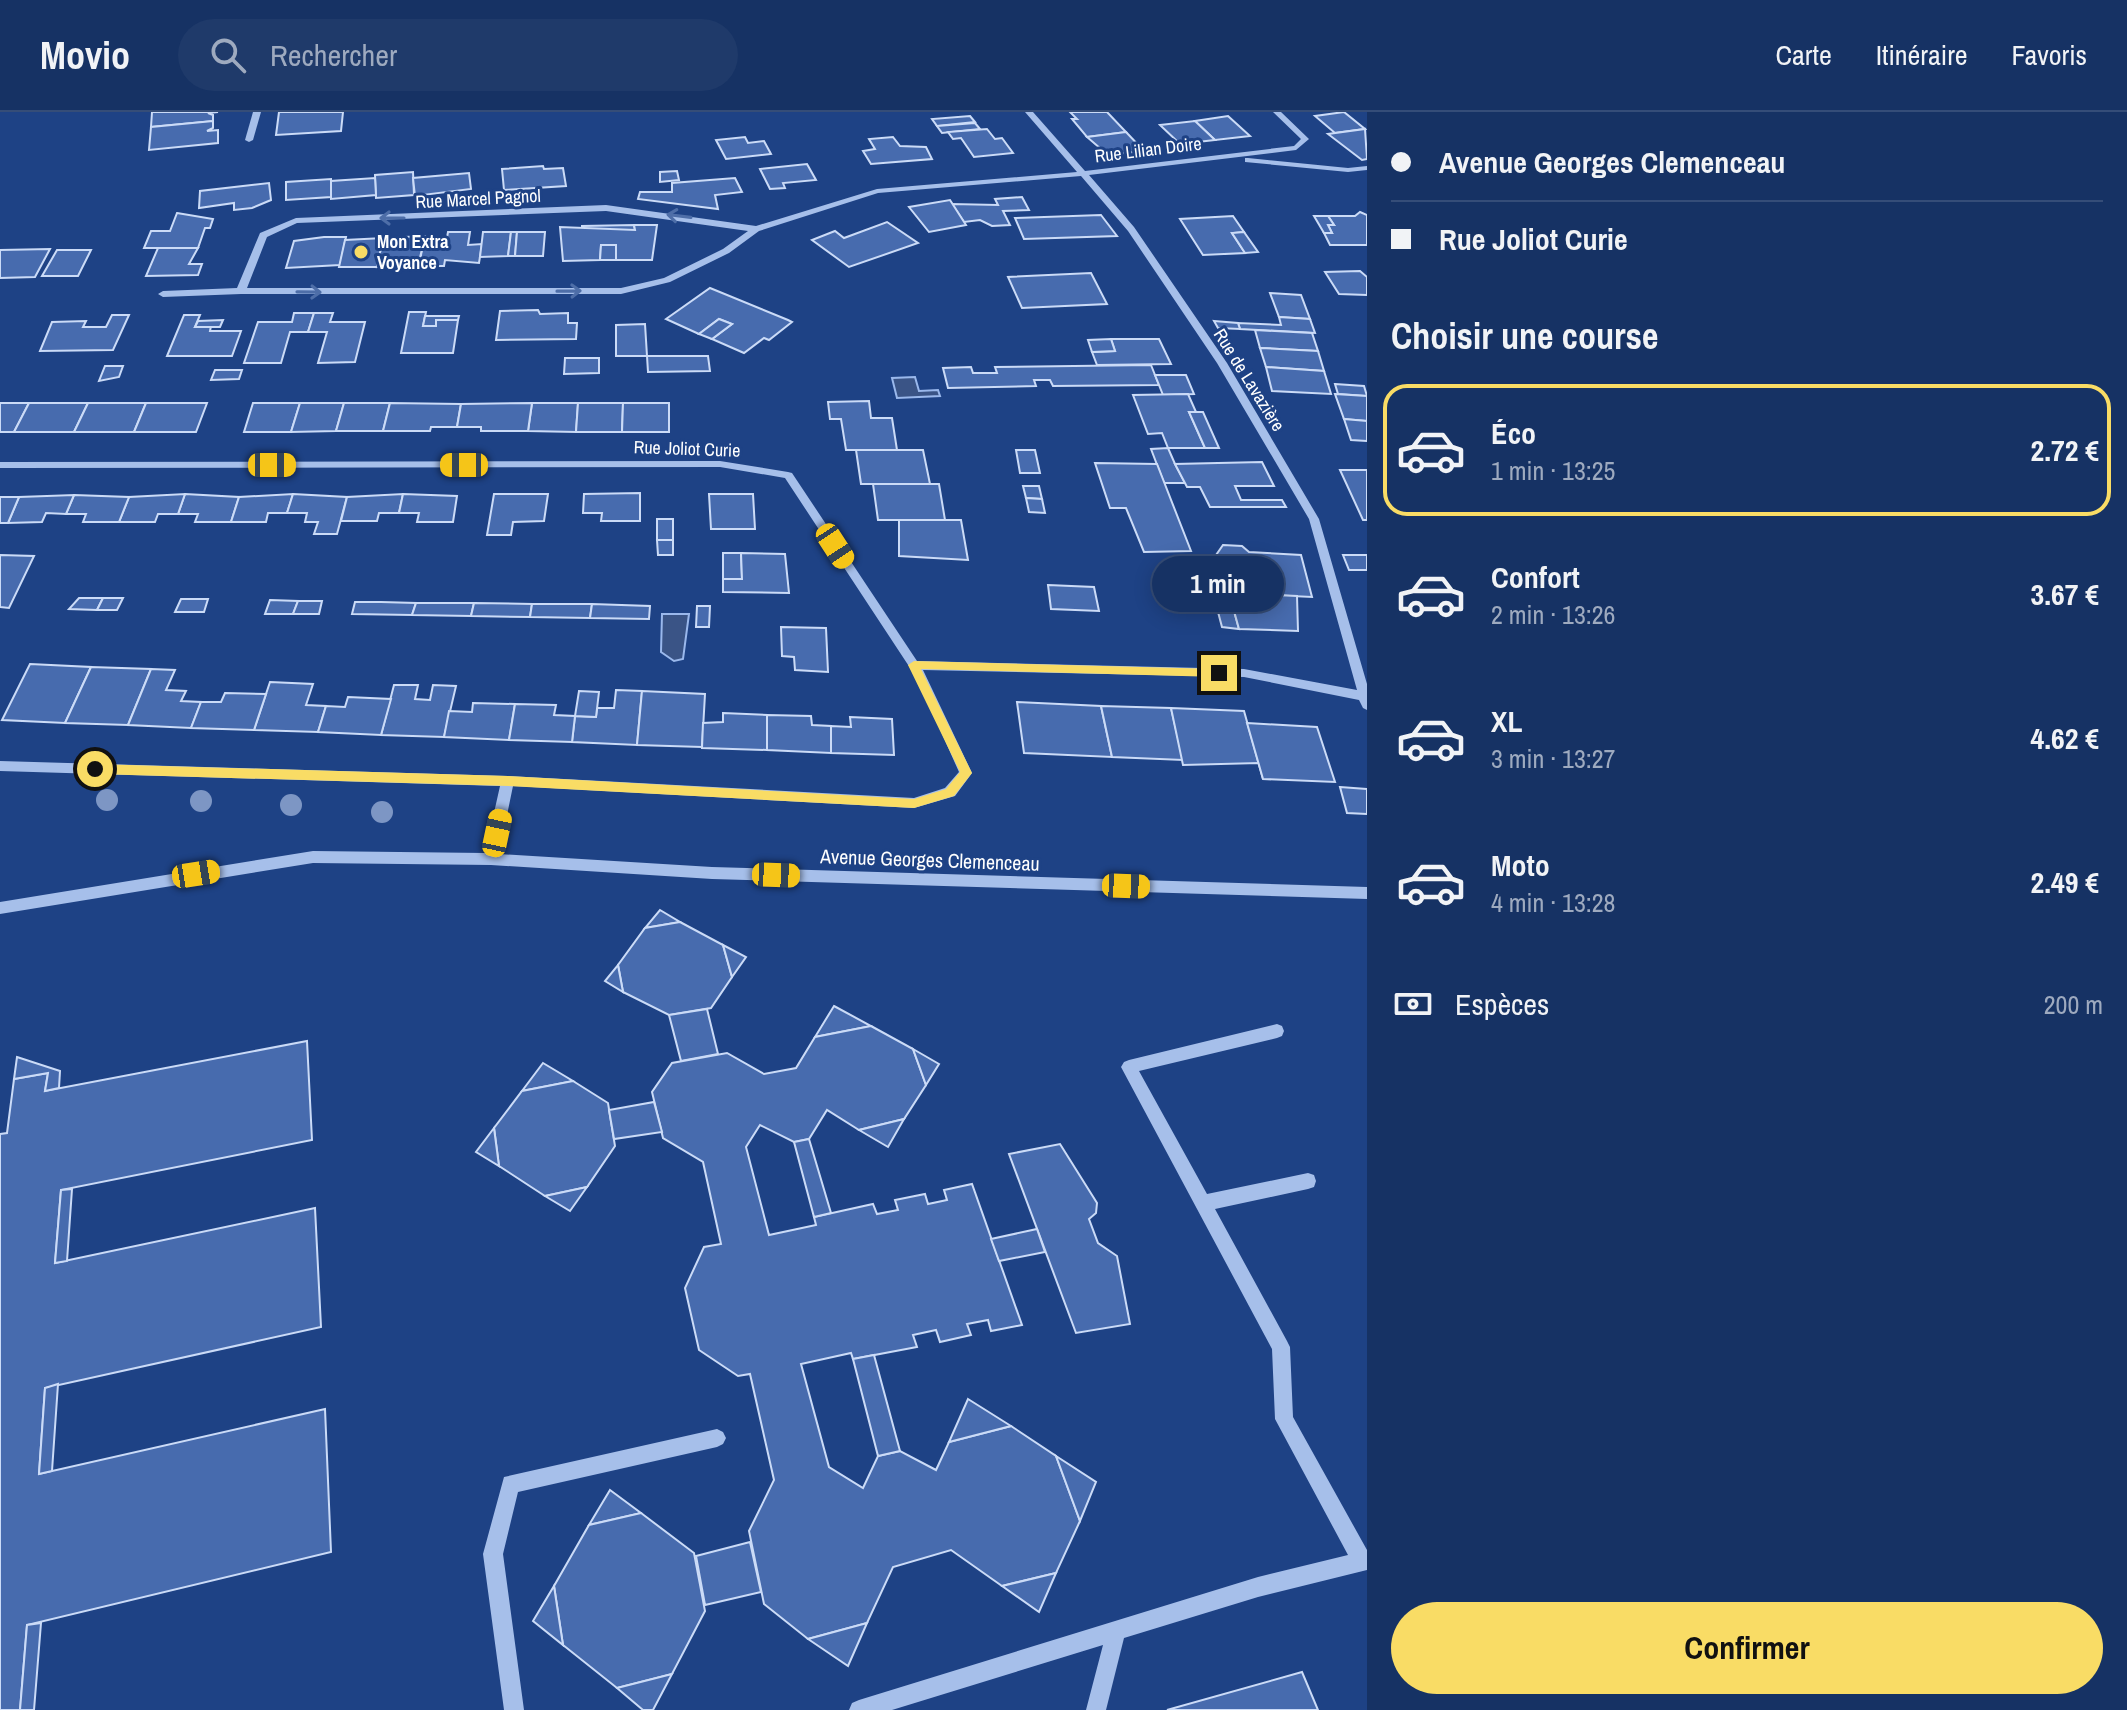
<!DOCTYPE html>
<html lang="fr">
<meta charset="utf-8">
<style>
body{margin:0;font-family:"Archivo Narrow",sans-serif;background:#1f3a6a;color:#f1f3f6;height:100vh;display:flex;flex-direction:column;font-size:30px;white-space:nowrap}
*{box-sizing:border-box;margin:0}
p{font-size:26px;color:#9eaabf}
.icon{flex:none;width:44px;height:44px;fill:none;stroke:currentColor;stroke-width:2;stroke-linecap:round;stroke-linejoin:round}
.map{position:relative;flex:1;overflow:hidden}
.drawer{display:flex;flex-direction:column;background:#163264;width:760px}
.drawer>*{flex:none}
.guide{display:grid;align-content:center;height:176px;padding:0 24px;background:#163264}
.end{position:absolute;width:36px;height:36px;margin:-18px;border:10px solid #f9dc65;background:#111;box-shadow:0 0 0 4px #111}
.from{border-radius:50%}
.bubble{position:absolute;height:56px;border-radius:28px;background:#163264;box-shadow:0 4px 20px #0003,0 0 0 2px #354d78;font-size:26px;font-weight:700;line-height:56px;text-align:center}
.car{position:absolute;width:24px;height:48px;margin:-24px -12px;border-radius:10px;box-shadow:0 0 6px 2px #0007;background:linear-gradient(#f5c518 24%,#345 0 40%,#f5c518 0 76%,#345 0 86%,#f5c518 0)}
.guide b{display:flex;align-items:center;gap:28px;height:76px;font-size:30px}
.guide b+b{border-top:2px solid #354d78}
.guide i{width:20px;height:20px;background:#f1f3f6}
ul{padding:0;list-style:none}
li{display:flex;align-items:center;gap:24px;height:132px;margin:0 16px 12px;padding:0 8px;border:4px solid transparent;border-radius:24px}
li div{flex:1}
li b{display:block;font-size:30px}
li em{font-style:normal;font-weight:700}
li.active{border-color:#f9dc65}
li>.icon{width:72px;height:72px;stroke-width:1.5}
h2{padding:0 24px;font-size:36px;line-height:96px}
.pay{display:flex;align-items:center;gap:20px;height:88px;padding:0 24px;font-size:30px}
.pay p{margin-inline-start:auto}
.action{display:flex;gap:16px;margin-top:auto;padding:16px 24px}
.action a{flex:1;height:92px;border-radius:48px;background:#f9dc65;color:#111;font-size:32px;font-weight:700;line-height:92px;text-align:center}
header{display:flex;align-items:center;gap:48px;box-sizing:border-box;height:112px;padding:0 40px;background:#163264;border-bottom:2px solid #354d78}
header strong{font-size:38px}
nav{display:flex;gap:44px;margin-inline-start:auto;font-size:28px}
.search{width:560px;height:72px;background:#1f3a6a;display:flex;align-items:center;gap:20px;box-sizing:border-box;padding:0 28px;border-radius:44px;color:#9eaabf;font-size:30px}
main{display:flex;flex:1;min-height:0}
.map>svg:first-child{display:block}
.water{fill:#3a5486;stroke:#9ab8ec;stroke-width:2}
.building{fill:#476bae;stroke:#cbdbf7;stroke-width:2}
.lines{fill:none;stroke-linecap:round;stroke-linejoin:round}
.minor{fill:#a6bfea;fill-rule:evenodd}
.tree{fill:#7d96c4}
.oneway{stroke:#4e6ea8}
.route{fill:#f9dc65}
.poi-dot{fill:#f9dc65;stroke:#1e4285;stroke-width:3}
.labels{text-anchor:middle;stroke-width:6;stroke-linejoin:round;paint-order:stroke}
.far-street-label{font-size:18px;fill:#fff;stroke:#1e4285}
.far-poi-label{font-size:18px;font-weight:bold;fill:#fff;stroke:#1e4285;text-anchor:start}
.street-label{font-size:20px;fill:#fff;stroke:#1e4285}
</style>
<header>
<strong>Movio</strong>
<div class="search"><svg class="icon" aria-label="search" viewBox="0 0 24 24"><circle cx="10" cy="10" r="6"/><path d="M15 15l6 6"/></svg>Rechercher</div>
<nav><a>Carte</a><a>Itinéraire</a><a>Favoris</a></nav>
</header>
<main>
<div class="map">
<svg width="1367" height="1598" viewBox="0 0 1367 1598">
<rect width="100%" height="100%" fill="#1e4285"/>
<g class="water">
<path d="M915,265L919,279L938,278L940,284L897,286L892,266Z"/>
<path d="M662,502H689L683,547L674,549L661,540Z"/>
</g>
<g class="building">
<path d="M152,0H218L208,1L213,3V9L151,15Z"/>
<path d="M279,0H343L341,19L276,23Z"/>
<path d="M1070,0H1107L1126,20L1087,25L1072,7H1077Z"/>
<path d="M1344,0L1365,17L1335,21L1315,4Z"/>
<path d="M970,4L975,10L937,14L932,7Z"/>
<path d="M1228,4L1250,24L1215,28L1195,9Z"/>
<path d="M213,9V16L207,19L218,18V31L149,38L151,15Z"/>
<path d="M1195,9L1215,28L1180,32L1160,13Z"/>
<path d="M975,11L980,17L942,21L937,14Z"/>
<path d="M987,17L995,27L1002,26L1013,41L974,45L961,26L953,27L948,20Z"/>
<path d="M1365,17L1367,47L1362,48L1328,22Z"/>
<path d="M1126,20L1144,39L1108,43L1087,25Z"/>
<path d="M745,25L748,31L764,29L771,42L726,47L716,28Z"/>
<path d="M893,25L900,34L926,35L932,47L871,52L863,39L875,37L869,27Z"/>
<path d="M807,52L816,68L783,71L785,76L770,77L760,57Z"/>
<path d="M543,54L544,57L563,56L566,74L504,78L502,57Z"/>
<path d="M677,59L679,68L660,70V60Z"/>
<path d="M413,60L414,83L376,86L375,63Z"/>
<path d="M469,61L471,77L415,84L413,66Z"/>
<path d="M375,66L376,83L331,87V69Z"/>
<path d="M735,66L742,80L715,83L718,97L638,87L640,80H672V71Z"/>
<path d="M331,67V85L286,88V70Z"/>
<path d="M269,71L271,88L252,96L234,98V91L199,96L200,79Z"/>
<path d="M1022,85L1029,98L1003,99L1010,113L992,114L980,108L964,110L952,92L998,93L995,87Z"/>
<path d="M950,88L966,113L929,120L909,95Z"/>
<path d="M1360,100L1367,103V133H1330L1324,121H1332L1328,113H1334L1328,104H1355Z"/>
<path d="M177,101L213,107L210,116H205L198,136H144L151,119H170Z"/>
<path d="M1101,103L1117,124L1024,127L1015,106Z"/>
<path d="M1233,104L1244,120L1232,121L1245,141L1203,143L1180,107Z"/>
<path d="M1314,104H1328L1334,113H1328L1332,121H1324Z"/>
<path d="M887,110L918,131L849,155L812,128L835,119L844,126Z"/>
<path d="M634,113L635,118H582V114Z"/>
<path d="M634,113H657L652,148H616V133H601L600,148L563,149L560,115L635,118Z"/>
<path d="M448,120H470L468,133L482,132L479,151L445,148L444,154H419L423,132L446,131Z"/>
<path d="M483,120H511L508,144L480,145Z"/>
<path d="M511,120H517L515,144H508Z"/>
<path d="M517,120H545L543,144H515Z"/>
<path d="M1244,120L1258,140L1245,141L1232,121Z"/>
<path d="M425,124L419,150L377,155L383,126Z"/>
<path d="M324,125H346L340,153L286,156L294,129Z"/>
<path d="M383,126L377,155H339L345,128Z"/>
<path d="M601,133H616V148H600Z"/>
<path d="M158,136H198L189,152H202L198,163L146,164Z"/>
<path d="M50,137L35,165L0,166V138Z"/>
<path d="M57,138H91L78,164H42Z"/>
<path d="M1360,159L1367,165V183L1339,182L1325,160Z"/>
<path d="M1091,161L1107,192L1022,196L1008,165Z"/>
<path d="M710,176L788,208L792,210L769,228L764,226L744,241L712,227L732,212L719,207L699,222L666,207Z"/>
<path d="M1270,181L1301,183L1310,207L1279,205Z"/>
<path d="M538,198L540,202L568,201V211H577L576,227L496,228L500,199Z"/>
<path d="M409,200H426L423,214H436V208H458L453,241H401Z"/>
<path d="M294,201H314L308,220H290L281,251H244L258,210H292Z"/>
<path d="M314,201H333L330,210H365L355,250L318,251L327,220H308Z"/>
<path d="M112,203H129L113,238L40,239L52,210L86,209L83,215H106Z"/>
<path d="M184,203H200L195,215L211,214L210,219H241L232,244H167Z"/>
<path d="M425,204H459L458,208H436V214H423Z"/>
<path d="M1279,205L1310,207L1315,221L1240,217L1238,211L1281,213Z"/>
<path d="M719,207L732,212L712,227L699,222Z"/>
<path d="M223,208L220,215H195L198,209Z"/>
<path d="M1214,209L1238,211L1240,217L1218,216Z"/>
<path d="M645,212L647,244H616V213Z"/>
<path d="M1255,218L1312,221L1318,239L1260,236Z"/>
<path d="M1111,227H1159L1171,252L1097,253L1092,240L1115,239Z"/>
<path d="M1111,227L1115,239L1092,240L1088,228Z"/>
<path d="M1260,236L1318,239L1324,259L1266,255Z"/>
<path d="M647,244H708L710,259L648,260Z"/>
<path d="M565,246H599V261L564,262Z"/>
<path d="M1151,253L1159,273L1053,274L1050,268H1034L1036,274L948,276L943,256L971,255L973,261H997L995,255Z"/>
<path d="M105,254H123L119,265L99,269Z"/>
<path d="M1266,255L1324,259L1331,282L1272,279Z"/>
<path d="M215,258H242L239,267L211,268Z"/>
<path d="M1155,263H1186L1194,282L1163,283Z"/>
<path d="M1335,272L1364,274L1367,284L1338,282Z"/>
<path d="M1188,282L1196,300H1189L1205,336H1168L1162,321L1148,322L1133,283Z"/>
<path d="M1335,282L1367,284V309L1344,307Z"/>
<path d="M869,289L871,306H892L897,338H846L841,307H830L828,290Z"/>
<path d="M0,291H29L14,320H0Z"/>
<path d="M29,291H88L74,320H14Z"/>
<path d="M88,291H146L134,320H74Z"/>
<path d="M146,291H207L196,320H134Z"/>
<path d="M253,291H300L291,320H244Z"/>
<path d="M300,291H344L336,319L291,320Z"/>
<path d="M344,291H390L383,319H336Z"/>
<path d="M390,291L461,292L457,315H431L430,319H383Z"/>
<path d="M532,291H578L576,320L528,319Z"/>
<path d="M532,291L528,319H481V315H457L461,292Z"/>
<path d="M578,291H623L622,320H576Z"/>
<path d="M623,291H669V320H622Z"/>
<path d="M1189,300H1203L1219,336H1205Z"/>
<path d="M1344,307L1367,309V329L1351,328Z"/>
<path d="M1168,336L1175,352L1185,371H1164L1151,337Z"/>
<path d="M856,338H923L930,372H861Z"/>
<path d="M1016,338H1035L1040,361H1020Z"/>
<path d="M1262,350L1274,374H1235L1241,388H1282L1286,395H1210L1200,375H1187L1175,352Z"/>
<path d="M1095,351L1157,352L1191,439L1144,440L1126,396H1110Z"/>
<path d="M1340,358H1367V408H1363Z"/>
<path d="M873,372H939L945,408H878Z"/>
<path d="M1023,374H1039L1042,387L1026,386Z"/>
<path d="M640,381V409H601L602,401H583L584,382Z"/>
<path d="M185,382L239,385L231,410H195L198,402H178Z"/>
<path d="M185,382L178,402H158L155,410H119L129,385Z"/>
<path d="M293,382L287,401H268L266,410H231L239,385Z"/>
<path d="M293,382L347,385L337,422H314L318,410H305L307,401H287Z"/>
<path d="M403,382L399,401H379L377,409H341L347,385Z"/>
<path d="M403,382L457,384L453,410H417L419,401H399Z"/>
<path d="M494,382H548L544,409L513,410L511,423H487Z"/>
<path d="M709,382H753L755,417H711Z"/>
<path d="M74,383L129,385L119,410H83L86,402H66Z"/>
<path d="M74,383L66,402L46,401L42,410L8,411L19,385Z"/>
<path d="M0,385H19L8,411H0Z"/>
<path d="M1026,386L1042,387L1045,401L1029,400Z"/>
<rect x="657" y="407" width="16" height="21"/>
<path d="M899,408H961L968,448L899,444Z"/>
<path d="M657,428H673V443H658Z"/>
<path d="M1223,433L1242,434L1249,440L1301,443L1312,485L1224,481L1214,446Z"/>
<path d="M723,441H741L742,467H723Z"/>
<path d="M741,441L785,442L789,481L723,480V467H742Z"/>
<path d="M0,443L34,444L9,496L0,495Z"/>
<path d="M1343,443H1367V458H1349Z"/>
<path d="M1048,473L1094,475L1099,499L1051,497Z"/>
<path d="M1213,481H1229L1239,517L1222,515Z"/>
<path d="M1229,481L1297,484L1298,519L1239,517Z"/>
<path d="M79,486H103L97,498L69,497Z"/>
<path d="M103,486H123L117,498H97Z"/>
<path d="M181,487H208L204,500H175Z"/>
<path d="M270,488L298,489L293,502H265Z"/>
<path d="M298,489H322L319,502H293Z"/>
<path d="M355,490H381L416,491L412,503L352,502Z"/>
<path d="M416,491H474L471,504L412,503Z"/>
<path d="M474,491L532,492L530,505L471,504Z"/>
<path d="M532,492H592L590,506L530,505Z"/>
<path d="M592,492L650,494L649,507L590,506Z"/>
<path d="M697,494H710L709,515H696Z"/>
<path d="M781,515L826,516L828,560L795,558L794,545L782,544Z"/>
<path d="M30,552L91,555L65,611L2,608Z"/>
<path d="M91,555L151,557L128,613L65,611Z"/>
<path d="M151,557L175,558L166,578L186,579L181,589L201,590L191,616L128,613Z"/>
<path d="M270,570L313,572L306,593L326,594L318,620L254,618Z"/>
<path d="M394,573H418L415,587L430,588L433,573L456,574L444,625L381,623Z"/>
<path d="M616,578L642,579L637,633L572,630L575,604L596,605L597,596H614Z"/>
<path d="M579,579L599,580L596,605L575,604Z"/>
<path d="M642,579L705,582L702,635L637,633Z"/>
<path d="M225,581L266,582L254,618L191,616L201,590H221Z"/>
<path d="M348,585L391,587L381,623L318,620L326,594L345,595Z"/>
<path d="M1017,590L1101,594L1112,645L1024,641Z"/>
<path d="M473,591L515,592L509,628L444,625L449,599L472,600Z"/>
<path d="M515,592L556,593L554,603L575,604L572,630L509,628Z"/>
<path d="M1101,594L1171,596L1183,648L1112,645Z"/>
<path d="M1171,596L1244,599L1263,667L1259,651L1183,653Z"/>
<path d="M723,601L767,603V638L702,636L703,611L723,610Z"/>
<path d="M767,603L811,604L812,613L831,614V641L767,638Z"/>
<path d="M850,605L892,607L894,643L831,641V614L851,615Z"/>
<path d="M1247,611L1317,615L1335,670L1263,667Z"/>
<path d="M1340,675L1367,677V702L1347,701Z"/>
<path d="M660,798L680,810L645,816Z"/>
<path d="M680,810L723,833L732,865L711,896L669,903L623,880L618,853L645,816Z"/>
<path d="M723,833L746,845L732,865Z"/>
<path d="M618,853L623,880L605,869Z"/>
<path d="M834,894L871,914L815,925Z"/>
<path d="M707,897L718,942L681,949L669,903Z"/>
<path d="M871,914L913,937L926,973L904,1007L859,1018L827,998L809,1027L794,1030L760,1013L746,1035L769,1123L816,1113L814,1105L873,1092L877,1102L898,1098L895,1088L925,1082L928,1092L947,1088L944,1078L972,1072L1022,1213L991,1219L988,1208L967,1212L971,1223L940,1230L936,1218L913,1223L917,1235L853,1247L851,1241L801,1252L829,1355L863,1376L878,1344L900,1339L936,1358L949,1330L1011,1314L1056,1344L1080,1409L1056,1461L1002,1474L951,1438L893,1455L867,1511L808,1527L764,1492L749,1419L774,1368L750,1262L738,1264L699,1238L685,1176L704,1135L721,1132L703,1050L663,1026L652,980L672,951L727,941L764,962L796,956L815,925Z"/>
<path d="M307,929L312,1028L61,1078L55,1151L315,1096L321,1215L45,1276L39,1362L325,1297L331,1440L27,1513L20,1598H0V1022L7,1021L14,967L48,961L45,979Z"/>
<path d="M913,937L939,952L926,973Z"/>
<path d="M17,945L60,959L59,976L45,979L48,961L14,967Z"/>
<path d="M543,951L573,969L522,979Z"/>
<path d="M573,969L608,991L615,1034L587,1075L545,1084L499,1054L494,1016L522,979Z"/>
<path d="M654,990L662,1020L614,1027L609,998Z"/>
<path d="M904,1007L888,1035L859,1018Z"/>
<path d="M494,1016L499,1054L476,1040Z"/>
<path d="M809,1027L831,1101L814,1105L794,1030Z"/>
<path d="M1060,1032L1097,1091L1096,1101L1089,1107L1098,1131L1117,1144L1130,1212L1076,1221L1009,1042Z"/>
<path d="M587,1075L570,1099L545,1084Z"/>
<path d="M72,1077L67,1149L55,1151L61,1078Z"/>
<path d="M1037,1117L1045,1140L999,1149L991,1127Z"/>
<path d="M874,1243L900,1339L878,1344L853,1247Z"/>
<path d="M58,1272L52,1359L39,1362L45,1276Z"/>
<path d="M968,1287L1011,1314L949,1330Z"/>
<path d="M1056,1344L1096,1370L1080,1409Z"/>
<path d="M610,1378L641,1401L589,1413Z"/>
<path d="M641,1401L694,1441L705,1499L672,1562L617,1576L563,1533L554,1474L589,1413Z"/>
<path d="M750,1430L761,1480L705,1493L696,1444Z"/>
<path d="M1056,1461L1039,1500L1002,1474Z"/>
<path d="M554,1474L563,1533L533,1509Z"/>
<path d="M41,1511L34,1598H20L27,1513Z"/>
<path d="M867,1511L848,1554L808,1527Z"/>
<path d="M1302,1560L1318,1598H1167Z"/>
<path d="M672,1562L653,1598H643L617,1576Z"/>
</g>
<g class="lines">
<g class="minor">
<path d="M253,0H261L253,28L249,30L245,28Z"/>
<path d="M1025,0H1033L1085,59L1294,34L1301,27L1273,0H1281L1309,27L1296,38L1089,63L1134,115L1227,251L1319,407L1367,572V598L1363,596L1359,588L1244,565L923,558L972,661L955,684L914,696L513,674L499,742L712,755L1367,775V787L712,767L491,753L313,751L0,802V790L313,739L485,741L500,674L0,659V649L508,664L914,686L945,676L959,660L918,568L785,366L720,355L0,356V350L720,349L788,360L792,361L917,549L1244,557L1357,578L1309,407L1217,251L1128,119L1081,64L878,81L759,119L729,141L670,170L621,182H241L163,185L158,182L163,179L237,176L260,121L296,106L606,93L756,114L877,77L1077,60ZM606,99L748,119L723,137L664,166L621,176H247L267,125L297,111Z"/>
<path d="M1248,46L1348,56L1367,54V58L1348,60L1245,50V46Z"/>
<path d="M1277,912L1282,914L1284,919L1282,924L1277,926L1139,959L1207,1082L1308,1061L1314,1063L1316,1069L1314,1075L1308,1077L1215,1097L1287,1229L1290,1235L1293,1305L1367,1438V1458L1258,1485L1124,1526L1106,1598H1086L1103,1533L892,1598H849L852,1591L859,1588L1258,1465L1348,1443L1275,1307L1272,1237L1121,955L1124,950L1129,948Z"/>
<path d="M717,1317L723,1320L726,1326L723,1332L717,1335L518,1380L503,1442L524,1598H504L483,1442L504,1365Z"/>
</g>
</g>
<g class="tree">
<circle cx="107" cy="688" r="11"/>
<circle cx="201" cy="689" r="11"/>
<circle cx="291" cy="693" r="11"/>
<circle cx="382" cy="700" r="11"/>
</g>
<defs><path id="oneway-shaft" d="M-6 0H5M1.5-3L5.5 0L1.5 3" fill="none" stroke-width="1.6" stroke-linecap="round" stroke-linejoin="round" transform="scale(2)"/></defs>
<g class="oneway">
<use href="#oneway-shaft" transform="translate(679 104) rotate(-173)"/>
<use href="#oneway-shaft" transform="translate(392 106) rotate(-180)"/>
<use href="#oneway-shaft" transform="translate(569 179) rotate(-1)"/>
<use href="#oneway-shaft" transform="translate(309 180) rotate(1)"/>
</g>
<path class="route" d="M914,549L1219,557L1224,561L1219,565L921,557L972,661L954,684L914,696L508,674L95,662L89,657L95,652L508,664L914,687L946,677L960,660L908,553Z"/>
<circle class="poi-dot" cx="361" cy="140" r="8"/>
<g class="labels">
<g class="far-street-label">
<text transform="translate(1148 38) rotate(-7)" y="6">Rue Lilian Doire</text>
<text transform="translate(478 87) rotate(-3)" y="6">Rue Marcel Pagnol</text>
<text transform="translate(1249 268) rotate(58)" y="6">Rue de Lavazière</text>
<text transform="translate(687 337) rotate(2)" y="6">Rue Joliot Curie</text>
</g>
<g class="far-poi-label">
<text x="377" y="136">Mon Extra<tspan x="377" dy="21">Voyance</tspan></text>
</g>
<g class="street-label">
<text transform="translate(930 748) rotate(2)" y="7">Avenue Georges Clemenceau</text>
</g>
</g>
</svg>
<i class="end from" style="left:95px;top:657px"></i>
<i class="end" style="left:1219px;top:561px"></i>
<div class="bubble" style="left:1152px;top:444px;width:132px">1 min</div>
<i class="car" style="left:272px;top:353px;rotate:90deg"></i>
<i class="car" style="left:464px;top:353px;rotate:270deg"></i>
<i class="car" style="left:835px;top:434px;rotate:147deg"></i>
<i class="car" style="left:497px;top:721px;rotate:12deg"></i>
<i class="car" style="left:196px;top:762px;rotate:81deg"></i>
<i class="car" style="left:776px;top:763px;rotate:92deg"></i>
<i class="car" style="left:1126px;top:774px;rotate:92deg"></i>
</div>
<section class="drawer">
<div class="guide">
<b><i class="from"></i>Avenue Georges Clemenceau</b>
<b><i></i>Rue Joliot Curie</b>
</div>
<h2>Choisir une course</h2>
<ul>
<li class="active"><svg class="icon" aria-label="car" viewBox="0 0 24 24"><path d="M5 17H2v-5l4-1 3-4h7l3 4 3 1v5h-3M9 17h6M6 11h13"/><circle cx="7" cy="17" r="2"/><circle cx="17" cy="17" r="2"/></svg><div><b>Éco</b><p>1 min · 13:25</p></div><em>2.72 €</em></li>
<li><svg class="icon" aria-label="car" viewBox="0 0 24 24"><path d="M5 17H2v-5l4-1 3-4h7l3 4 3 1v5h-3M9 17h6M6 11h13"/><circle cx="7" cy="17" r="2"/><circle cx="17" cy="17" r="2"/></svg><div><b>Confort</b><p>2 min · 13:26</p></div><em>3.67 €</em></li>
<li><svg class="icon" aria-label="car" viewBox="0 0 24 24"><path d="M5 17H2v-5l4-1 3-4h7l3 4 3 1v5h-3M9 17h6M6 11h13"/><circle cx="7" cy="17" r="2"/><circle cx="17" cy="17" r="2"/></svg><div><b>XL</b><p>3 min · 13:27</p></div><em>4.62 €</em></li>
<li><svg class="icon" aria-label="car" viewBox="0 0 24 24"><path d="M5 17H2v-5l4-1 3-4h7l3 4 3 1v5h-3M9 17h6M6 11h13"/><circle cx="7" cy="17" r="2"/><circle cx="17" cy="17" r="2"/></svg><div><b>Moto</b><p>4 min · 13:28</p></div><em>2.49 €</em></li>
</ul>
<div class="pay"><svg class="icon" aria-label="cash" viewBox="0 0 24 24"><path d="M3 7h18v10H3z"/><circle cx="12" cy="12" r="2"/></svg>Espèces<p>200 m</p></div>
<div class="action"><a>Confirmer</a></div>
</section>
</main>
